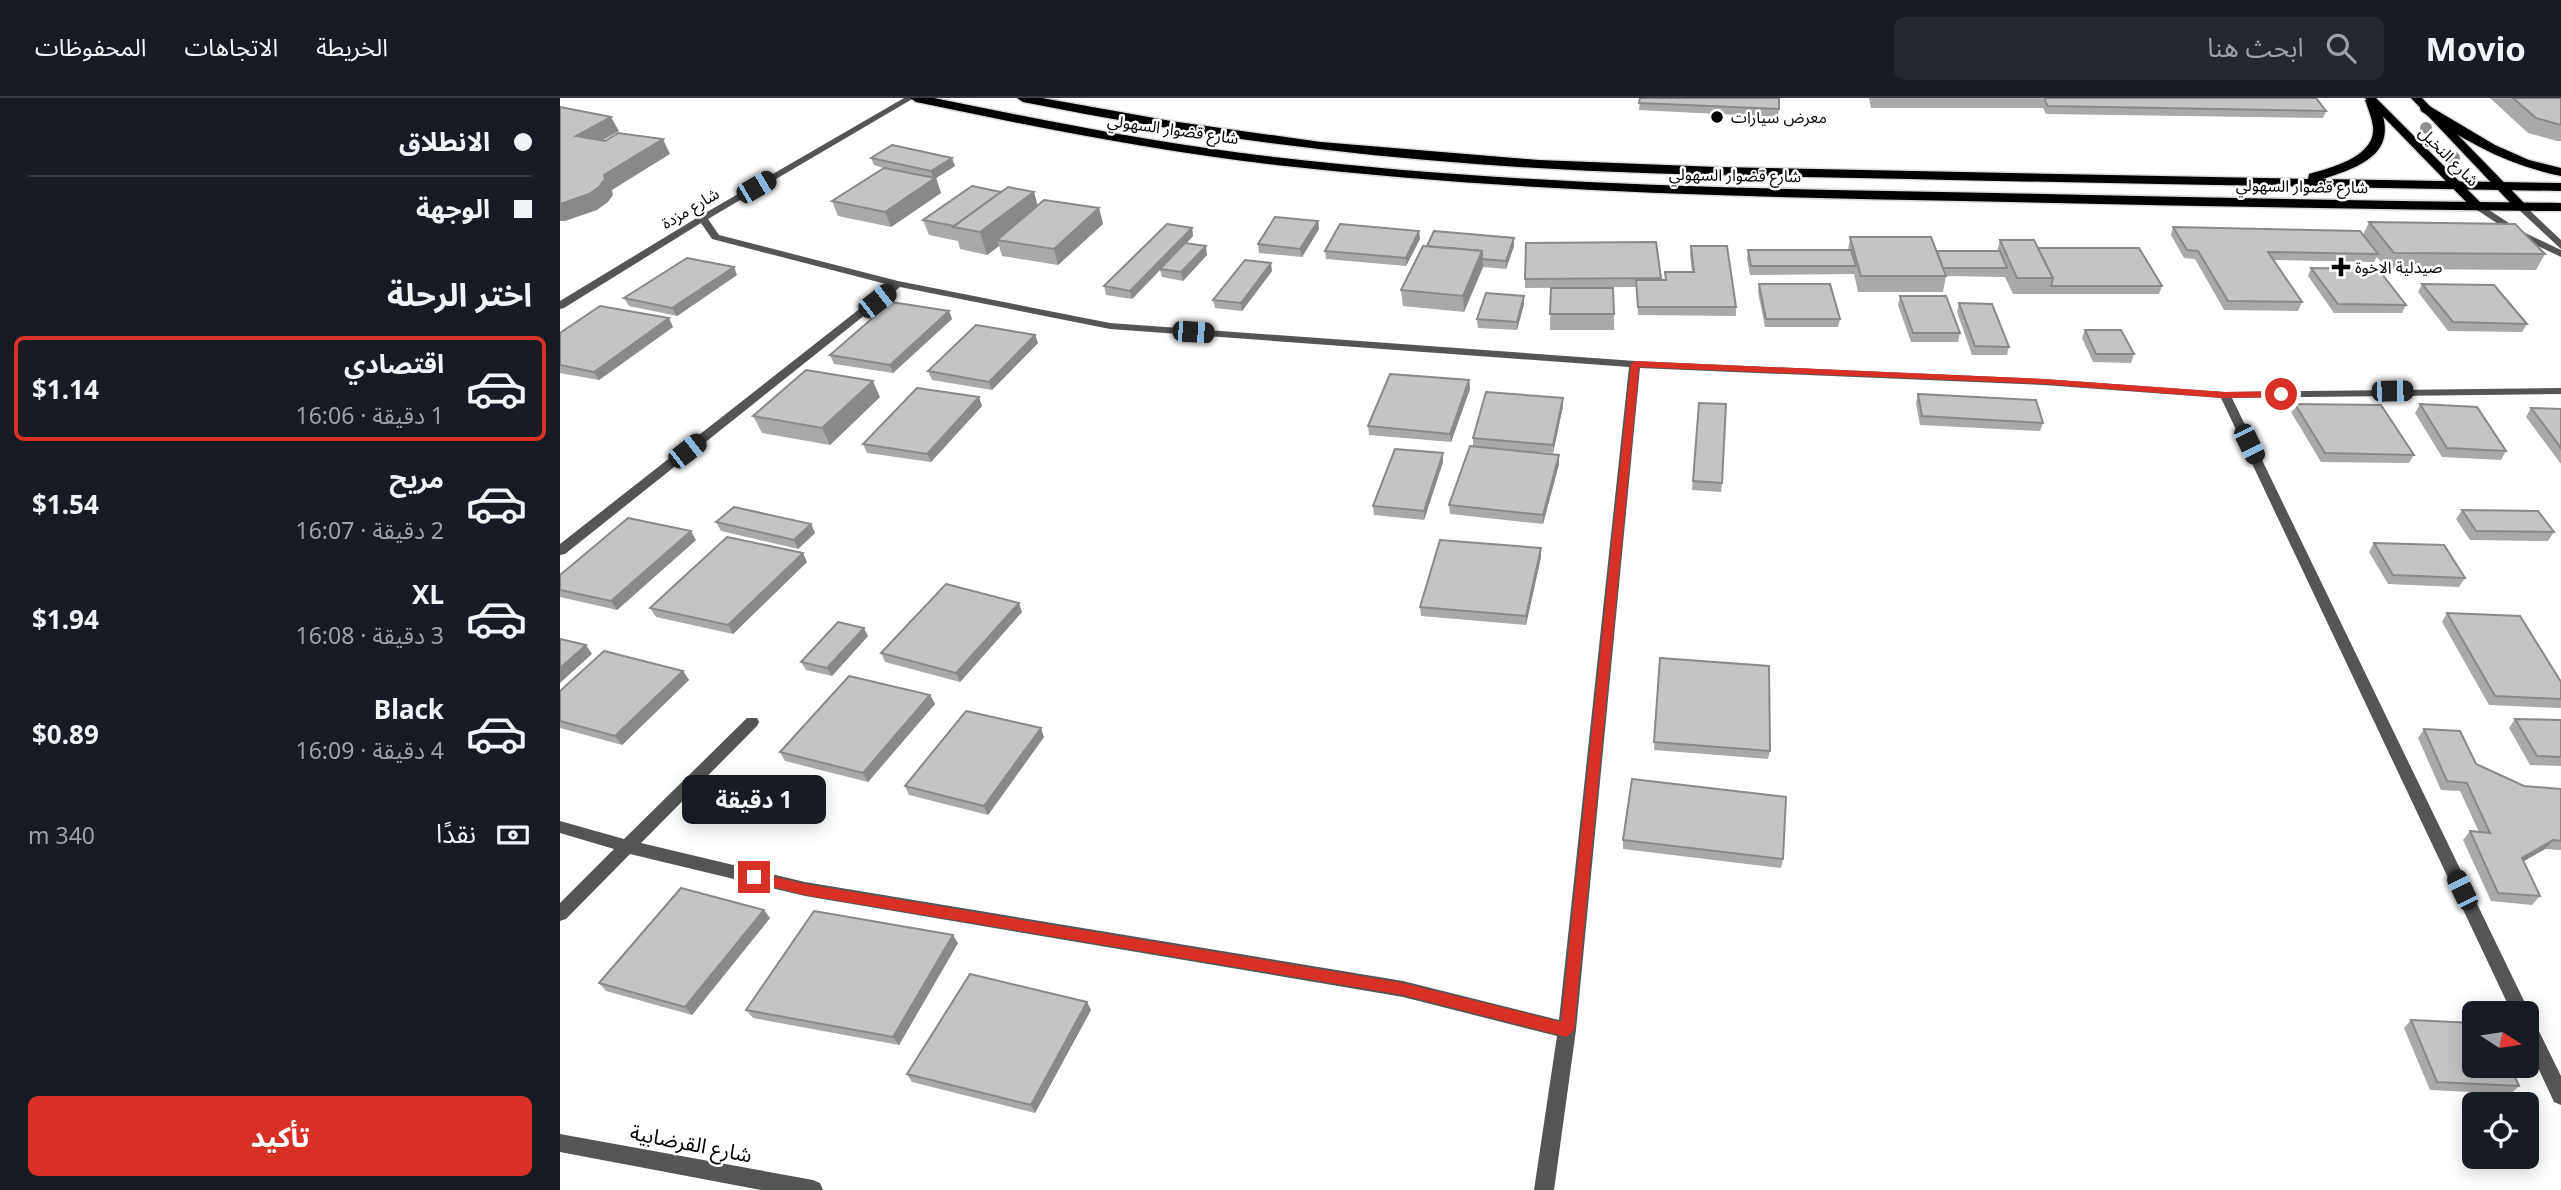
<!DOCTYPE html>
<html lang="ar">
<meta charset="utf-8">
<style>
body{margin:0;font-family:"Noto Sans","Noto Sans Arabic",sans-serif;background:#242831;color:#f1f3f6;direction:rtl;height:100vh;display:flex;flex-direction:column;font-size:26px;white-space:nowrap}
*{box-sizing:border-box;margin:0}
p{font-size:23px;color:#9ea1a6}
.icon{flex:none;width:38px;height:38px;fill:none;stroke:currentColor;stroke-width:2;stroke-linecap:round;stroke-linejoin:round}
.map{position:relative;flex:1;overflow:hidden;direction:ltr}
.drawer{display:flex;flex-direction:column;background:#171b24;width:560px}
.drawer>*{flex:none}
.hud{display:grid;align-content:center;height:154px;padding:0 28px;background:#171b24}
.needle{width:46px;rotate:102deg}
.tools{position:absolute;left:1902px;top:903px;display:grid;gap:14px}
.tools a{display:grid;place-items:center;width:77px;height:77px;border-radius:10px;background:#171b24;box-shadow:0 4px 18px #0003;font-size:35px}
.end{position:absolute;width:32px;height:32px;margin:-16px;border:9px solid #d93025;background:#fff;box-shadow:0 0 0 4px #fff}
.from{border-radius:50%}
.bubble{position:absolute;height:49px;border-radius:10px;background:#171b24;box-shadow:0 4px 18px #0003;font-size:23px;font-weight:700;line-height:49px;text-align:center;direction:rtl}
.car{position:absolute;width:21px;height:42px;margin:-21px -10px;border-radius:9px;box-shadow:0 0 5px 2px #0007;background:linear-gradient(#222 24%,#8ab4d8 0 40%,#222 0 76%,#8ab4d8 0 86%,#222 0)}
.hud b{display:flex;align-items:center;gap:24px;height:66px;font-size:26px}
.hud b+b{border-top:2px solid #363941}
.hud i{width:18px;height:18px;background:#f1f3f6}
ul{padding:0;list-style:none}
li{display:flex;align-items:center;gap:21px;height:105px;margin:0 14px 10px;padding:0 14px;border:4px solid transparent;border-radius:10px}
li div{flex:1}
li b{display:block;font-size:26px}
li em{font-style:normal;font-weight:700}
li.active{border-color:#d93025}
li>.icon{width:63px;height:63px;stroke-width:1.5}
h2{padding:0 28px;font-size:32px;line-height:84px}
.pay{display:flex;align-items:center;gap:18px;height:77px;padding:0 28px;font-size:26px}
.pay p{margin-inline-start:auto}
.cta{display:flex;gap:14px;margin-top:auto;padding:14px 28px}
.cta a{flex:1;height:80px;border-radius:10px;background:#d93025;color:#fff;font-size:28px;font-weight:700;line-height:80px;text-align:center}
header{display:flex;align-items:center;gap:42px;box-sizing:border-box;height:98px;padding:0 35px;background:#171b24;border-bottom:2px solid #363941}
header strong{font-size:33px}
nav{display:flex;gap:38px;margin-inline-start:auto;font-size:24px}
.search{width:490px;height:63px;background:#242831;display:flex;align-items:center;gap:18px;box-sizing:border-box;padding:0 24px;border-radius:10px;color:#9ea1a6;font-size:26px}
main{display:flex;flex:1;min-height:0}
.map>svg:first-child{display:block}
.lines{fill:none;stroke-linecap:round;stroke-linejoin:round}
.primary-casing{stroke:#dbdbdb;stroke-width:3}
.highway-casing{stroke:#dbdbdb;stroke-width:3}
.street{fill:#555;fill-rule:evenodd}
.primary{fill:#000;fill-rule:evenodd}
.highway{fill:#000;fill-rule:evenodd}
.tree{fill:#8f8f8f}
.wall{fill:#a9a9a9}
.shaded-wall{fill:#898989}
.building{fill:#c4c4c4;stroke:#898989;stroke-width:2}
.route{fill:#d93025}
.poi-dot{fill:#000;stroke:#fff;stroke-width:2.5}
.labels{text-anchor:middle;stroke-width:5;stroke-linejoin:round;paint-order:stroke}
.far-poi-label{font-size:16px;fill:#000;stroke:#fff;text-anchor:start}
.far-street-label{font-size:16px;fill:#000;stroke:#fff}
.near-street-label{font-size:21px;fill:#000;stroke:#fff}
</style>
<header>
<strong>Movio</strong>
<div class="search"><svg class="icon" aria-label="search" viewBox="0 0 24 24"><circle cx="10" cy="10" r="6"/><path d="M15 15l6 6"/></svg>ابحث هنا</div>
<nav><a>الخريطة</a><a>الاتجاهات</a><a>المحفوظات</a></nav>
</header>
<main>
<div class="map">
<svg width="2001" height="1092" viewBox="0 0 2001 1092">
<rect width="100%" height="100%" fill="#fff"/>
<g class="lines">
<defs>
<g id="primary">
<path d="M1805,0H1816L1921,105V111H1913Z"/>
<path d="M1851,0H1862L1965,106V112H1957Z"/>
</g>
<g id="highway">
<path d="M350,0H374C487,23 600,46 714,59C953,87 1194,91 1435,95C1624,99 1812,103 2001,105V113C1802,112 1603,107 1403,103C1174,99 944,93 716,67C595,53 475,29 356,4Z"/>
<path d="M457,0H482L611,23L761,44L979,62L1157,69L1748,81L1749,76C1770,70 1816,59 1813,29C1812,20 1808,11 1805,2L1816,0C1842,52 1807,67 1763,81L2001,85V93C1784,89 1567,86 1350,81C1205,78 1060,77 916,66C763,55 613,34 463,4Z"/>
<path d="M1866,6L1935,47L1969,62L2001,70V78C1948,67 1905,44 1861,13L1860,10Z"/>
</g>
</defs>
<use href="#primary" class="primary-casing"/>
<use href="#highway" class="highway-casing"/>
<g class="street">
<path d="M344,0H354L148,121L159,137L338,183L550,225L1075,263L1484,281L1665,294L2001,290V296L1672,300L1967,909L1970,915L1968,919L1973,921L2001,978V1007L1994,1004L1967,946V915H1952L1661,300L1484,287L1080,270L1016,932L994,1092H974L997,938L843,899L245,798L70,756L6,821L0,823V805L54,751L0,735V723L64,741L187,620H197L199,624L197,628L81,745L245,784L843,883L999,922L1069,269L550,231L340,189L5,456L0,457V446L330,187L152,141L141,125L4,210L0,211V203L140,118Z"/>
<path d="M1914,106H1920L1961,133L2001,152V159L1955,137L1914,110Z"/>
<path d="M1958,107H1964L2001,142V151L1958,111Z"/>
<path d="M0,1036L253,1082L260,1085L263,1092H201L0,1054Z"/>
</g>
<use href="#primary" class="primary"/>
<use href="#highway" class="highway"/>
</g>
<g class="tree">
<circle cx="1866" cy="30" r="6"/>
<circle cx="1893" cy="60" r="7"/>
</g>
<g class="wall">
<path d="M1080,0L1219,11L1218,19L1079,12Z"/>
<path d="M1309,0H1756L1766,13L1763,20L1486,16L1483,10H1311Z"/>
<path d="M1930,0H2001V43H1997L1968,35Z"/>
<path d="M311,60L395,68L376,80L381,95L331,129L278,118L272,103L323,70L314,67Z"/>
<path d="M478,107L539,110L543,126L498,167L442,158L439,148L427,157L400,151L398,143L369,137L363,122Z"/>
<path d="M758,123L759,131L742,159L699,155L698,146Z"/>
<path d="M1809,124L1985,156L1976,172L1827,171L1817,159L1814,164L1714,162L1742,204L1738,213L1664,212L1635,161L1624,160L1611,137L1613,129L1803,137Z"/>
<path d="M632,130L633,138L626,146L647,157L623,183L602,179L600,172L572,201L546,197L544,188Z"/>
<path d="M859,133L860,141L846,168L766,161L765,153Z"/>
<path d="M1290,139L1377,153H1437L1440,142L1478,150L1602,188L1599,196H1453L1445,179L1386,178L1383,194H1298L1294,176L1190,177L1187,161L1188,152H1288Z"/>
<path d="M1096,144L1100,182H1105V174H1132L1130,156L1131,148L1176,209V218L1078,217L1076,189L965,190L966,145Z"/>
<path d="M954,148L946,171L923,169L904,214L843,208L841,192Z"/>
<path d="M1751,170L1846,207L1842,215H1774L1748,178Z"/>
<path d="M712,173L682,213L655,210L653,202Z"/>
<path d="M177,177L117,218L69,208L64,200Z"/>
<path d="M1199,186L1280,221L1278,229H1205L1198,194Z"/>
<path d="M1862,186L1967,226L1962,234L1888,233L1858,194Z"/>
<path d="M991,190L1054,216V232H990Z"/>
<path d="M964,198V206L957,232L918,230L917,221Z"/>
<path d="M1340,198L1400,235L1398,244H1351L1338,207Z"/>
<path d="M1399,205L1449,249L1447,257H1412L1397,214Z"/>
<path d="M389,213L392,221L333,275L274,266L270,257Z"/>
<path d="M113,229L39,282L0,275V235Z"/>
<path d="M1525,232L1574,256L1571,265L1533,264L1522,240Z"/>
<path d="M475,237L478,245L432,292L372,282L368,273Z"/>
<path d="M909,282L910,291L891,344L809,337L808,328Z"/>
<path d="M1358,296L1483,325L1480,333L1360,327L1356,305Z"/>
<path d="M320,299L270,347L202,335L193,318Z"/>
<path d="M1139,305L1162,385L1161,394L1132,392Z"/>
<path d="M1735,306L1854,357L1849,365L1761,364L1731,314Z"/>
<path d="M1860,306L1946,353L1941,362L1882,359L1855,315Z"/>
<path d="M422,308L371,364L307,355L303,346Z"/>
<path d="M1003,308L993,355L962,353L999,366L983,426L890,416L889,407L913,348V340Z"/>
<path d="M1971,310L2001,311V366L1966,319Z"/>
<path d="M883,355V364L864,422L814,417L813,408Z"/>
<path d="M1902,412L1994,434L1988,443L1910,442L1896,421Z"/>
<path d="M156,424L251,426L255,435L238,451L161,433Z"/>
<path d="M136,442L57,512L0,499V477Z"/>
<path d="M1814,445L1905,480L1899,489L1828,486L1809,454Z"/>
<path d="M981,459L966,527L861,518L860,509Z"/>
<path d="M247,464L173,536L96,519L90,510Z"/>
<path d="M462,514L400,584L325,564L321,555Z"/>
<path d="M1887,515L2001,584V610L1929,607L1882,524Z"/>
<path d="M308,538L272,578L246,572L241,564Z"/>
<path d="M1100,560L1210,653L1208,661L1094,652Z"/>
<path d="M123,573L129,582L62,647L0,630V593Z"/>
<path d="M370,597L375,606L308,684L225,663L220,654Z"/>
<path d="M1955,621L2001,622V668L1970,667L1949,630Z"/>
<path d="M1864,631L1916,666L1964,688L2001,691V752L1985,751L1963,763L1980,798L1972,807L1931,803L1903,742L1910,733L1919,734L1900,693L1881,692L1858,640Z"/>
<path d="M484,639L428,717L349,697L345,688Z"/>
<path d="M1063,742L1223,761L1221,770L1063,751Z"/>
<path d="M210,820L132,917L46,893L39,885Z"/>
<path d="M398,845L339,947L193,920L186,912Z"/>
<path d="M527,904L531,912L475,1015L352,984L347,976Z"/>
<path d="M1851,922L1959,988L1951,996L1870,992L1844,930Z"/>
</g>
<g class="shaded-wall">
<path d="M51,19L59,33L24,53L16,38Z"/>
<path d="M103,41L110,56L52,92L53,97L48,104L37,112L5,123H0V106L44,77Z"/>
<path d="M392,60L395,68L376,80L381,95L331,129L325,114L373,81L371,73Z"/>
<path d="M474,94L480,116L437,142L439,148L427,157L420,134Z"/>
<path d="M539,110L543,126L498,167L494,151Z"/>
<path d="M758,123L759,131L742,159L740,151Z"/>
<path d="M632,130L633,138L572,201L570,193Z"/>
<path d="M859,133L860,141L846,168V160Z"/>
<path d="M954,140V148L946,171V163Z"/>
<path d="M646,148L647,157L623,183L621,174Z"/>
<path d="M922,153L923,169L904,214L903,198Z"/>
<path d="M711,165L712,173L682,213L681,205Z"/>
<path d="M174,169L177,177L117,218L112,210Z"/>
<path d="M964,198V206L957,232V224Z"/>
<path d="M389,213L392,221L333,275L330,267Z"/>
<path d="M109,220L113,229L39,282L34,274Z"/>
<path d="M475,237L478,245L432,292L429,284Z"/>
<path d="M909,282L910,291L891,344L890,336Z"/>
<path d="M313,283L320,299L270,347L262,330Z"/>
<path d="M419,299L422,308L371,364L367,356Z"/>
<path d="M1003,300V308L993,355V347Z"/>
<path d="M883,355V364L864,422V413Z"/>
<path d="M999,357V366L983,426V417Z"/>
<path d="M251,426L255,435L238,451L234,442Z"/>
<path d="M131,433L136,442L57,512L51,503Z"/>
<path d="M981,450V459L966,527V518Z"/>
<path d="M243,455L247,464L173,536L168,527Z"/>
<path d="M459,505L462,514L400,584L396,575Z"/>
<path d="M304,530L308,538L272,578L267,570Z"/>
<path d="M26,547L32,556L0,585V570Z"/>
<path d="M123,573L129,582L62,647L55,638Z"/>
<path d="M370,597L375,606L308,684L303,675Z"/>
<path d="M481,630L484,639L428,717L424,708Z"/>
<path d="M1993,742L1985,751L1954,769L1962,760Z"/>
<path d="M204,812L210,820L132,917L125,909Z"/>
<path d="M393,837L398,845L339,947L333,939Z"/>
<path d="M527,904L531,912L475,1015L471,1007Z"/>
</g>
<g class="building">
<path d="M1080,0H1219V11L1079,5Z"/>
<path d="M1486,0H1756L1766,13L1488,8L1485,3Z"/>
<path d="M1953,0H2001V27L1976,20Z"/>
<path d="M0,9L51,19L16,38L45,43L58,35L103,41L44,77L45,81L39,89L29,96L0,106Z"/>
<path d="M332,47L392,60L371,73L311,60Z"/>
<path d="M324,70L375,80L325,114L272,103Z"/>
<path d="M412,88L441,94L394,128L363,122Z"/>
<path d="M448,89L474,94L420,134L393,129Z"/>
<path d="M484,102L539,110L494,151L437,142Z"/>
<path d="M715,119L758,123L740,151L698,146Z"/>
<path d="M1809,124L1955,126L1985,156L1834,155Z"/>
<path d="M607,126L632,130L570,193L544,188Z"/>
<path d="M780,126L859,133L846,160L765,153Z"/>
<path d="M1613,129L1800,133L1818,156L1708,154L1742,204L1668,203L1638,153L1627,152Z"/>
<path d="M874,133L954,140L946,163L922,161V153L867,148Z"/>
<path d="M1290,139H1371L1386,178H1301Z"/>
<path d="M1440,142H1474L1493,180H1457Z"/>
<path d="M1096,144L1101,180L965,181L966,145Z"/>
<path d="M625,145L646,148L621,174L600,171Z"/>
<path d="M863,148L922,153L903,198L841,192Z"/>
<path d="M1131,148H1167L1176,209H1078L1076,182H1106L1105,174H1134Z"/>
<path d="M1478,150H1579L1602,188H1491L1493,180Z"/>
<path d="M1188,152H1291L1296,168H1191Z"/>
<path d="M1377,153H1440L1447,170H1383Z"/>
<path d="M127,160L174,169L112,210L64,200Z"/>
<path d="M685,162L711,165L681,205L653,202Z"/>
<path d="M1751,170L1818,171L1846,207L1778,206Z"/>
<path d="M1199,186H1270L1280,221H1206Z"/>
<path d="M1862,186L1934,187L1967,226L1893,224Z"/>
<path d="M991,190H1053L1054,216H990Z"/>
<path d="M926,195L964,198L957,224L917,221Z"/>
<path d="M1340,198H1386L1400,235H1353Z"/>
<path d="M331,204L389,213L330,267L270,257Z"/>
<path d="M1399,205L1432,206L1449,249L1415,248Z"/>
<path d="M40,208L109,220L34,274L0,267V235Z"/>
<path d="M416,227L475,237L429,284L368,273Z"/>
<path d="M1525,232H1561L1574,256H1536Z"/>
<path d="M246,272L313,283L262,330L193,318Z"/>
<path d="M830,276L909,282L890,336L808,328Z"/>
<path d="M357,290L419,299L367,356L303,346Z"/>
<path d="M926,294L1003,300L993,347L913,340Z"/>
<path d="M1358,296L1476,302L1483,325L1362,318Z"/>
<path d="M1139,305L1166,306L1162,385L1133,383Z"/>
<path d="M1735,306L1821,307L1854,357L1765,355Z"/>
<path d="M1860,306L1917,309L1946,353L1887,350Z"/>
<path d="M1971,310L2001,311V350Z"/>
<path d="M910,348L999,357L983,417L889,407Z"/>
<path d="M835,351L883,355L864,413L813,408Z"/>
<path d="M174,409L251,426L234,442L156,424Z"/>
<path d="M1902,412L1978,413L1994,434L1916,433Z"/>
<path d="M68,420L131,433L51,503L0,492V477Z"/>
<path d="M167,439L243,455L168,527L90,510Z"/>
<path d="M880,442L981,450L966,518L860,509Z"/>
<path d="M1814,445L1884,447L1905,480L1833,477Z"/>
<path d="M386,486L459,505L396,575L321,555Z"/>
<path d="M1887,515L1960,518L2001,584V601L1935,598Z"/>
<path d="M278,524L304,530L267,570L241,564Z"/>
<path d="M0,541L26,547L0,570Z"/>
<path d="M44,553L123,573L55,638L0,623V593Z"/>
<path d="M1100,560L1209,568L1210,653L1094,644Z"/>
<path d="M289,578L370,597L303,675L220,654Z"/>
<path d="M406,613L481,630L424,708L345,688Z"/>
<path d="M1955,621L2001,622V659L1977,658Z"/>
<path d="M1864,631L1900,633L1916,666L1964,688L2001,691V743L1993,742L1962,760L1980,798L1938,795L1910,733L1930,735L1907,685L1887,683Z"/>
<path d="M1072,681L1226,699L1223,761L1063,742Z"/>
<path d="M121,790L204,812L125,909L39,885Z"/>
<path d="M254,813L393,837L333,939L186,912Z"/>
<path d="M410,876L527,904L471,1007L347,976Z"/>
<path d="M1851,922L1914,925V968H1950L1959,988L1877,984Z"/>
</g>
<path class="route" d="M1075,263L1484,281L1665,294L1721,293L1726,296L1721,299L1665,300L1484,286L1079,269L1014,932L1007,939L843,897L245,797L190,783V775L194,774L245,786L843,885L1001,924L1071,266Z"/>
<g class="poi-dot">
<circle cx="1157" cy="19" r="7"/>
<path d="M1777.5 158.5h7v7h7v7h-7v7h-7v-7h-7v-7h7z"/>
</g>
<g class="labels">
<g class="far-poi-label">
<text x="1171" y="25">معرض سيارات</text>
<text x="1795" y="175">صيدلية الاخوة</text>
</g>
<g class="far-street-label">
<text transform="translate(613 31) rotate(8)" y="6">شارع قضوار السهولي</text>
<text transform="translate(1889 58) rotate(45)" y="6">شارع النخيل</text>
<text transform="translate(1175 77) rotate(1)" y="6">شارع قضوار السهولي</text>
<text transform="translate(1742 88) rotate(1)" y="6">شارع قضوار السهولي</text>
<text transform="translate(130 110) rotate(-31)" y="6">شارع مزدة</text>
</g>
<g class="near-street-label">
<text transform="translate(131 1046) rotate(11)" y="7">شارع القرضابية</text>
</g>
</g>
</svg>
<div class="tools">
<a><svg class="needle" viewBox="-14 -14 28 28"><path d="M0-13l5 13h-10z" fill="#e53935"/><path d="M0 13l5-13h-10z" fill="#9ea1a6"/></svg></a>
<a><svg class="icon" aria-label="locate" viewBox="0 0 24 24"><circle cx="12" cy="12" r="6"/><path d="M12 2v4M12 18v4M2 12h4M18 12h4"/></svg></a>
</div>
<i class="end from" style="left:1721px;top:296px"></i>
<i class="end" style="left:194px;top:779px"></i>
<div class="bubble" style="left:122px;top:677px;width:144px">1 دقيقة</div>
<i class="car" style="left:196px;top:89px;rotate:60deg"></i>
<i class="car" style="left:317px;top:203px;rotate:52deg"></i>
<i class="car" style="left:633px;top:234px;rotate:94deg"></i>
<i class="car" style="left:1832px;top:293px;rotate:89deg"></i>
<i class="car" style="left:1689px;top:346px;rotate:154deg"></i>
<i class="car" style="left:127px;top:353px;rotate:52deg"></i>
<i class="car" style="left:1902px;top:792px;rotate:334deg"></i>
</div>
<section class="drawer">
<div class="hud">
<b><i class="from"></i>الانطلاق</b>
<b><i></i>الوجهة</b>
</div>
<h2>اختر الرحلة</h2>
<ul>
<li class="active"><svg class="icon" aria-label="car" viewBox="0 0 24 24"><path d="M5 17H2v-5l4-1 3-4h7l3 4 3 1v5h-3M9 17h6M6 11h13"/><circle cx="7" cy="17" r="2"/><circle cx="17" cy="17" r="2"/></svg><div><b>اقتصادي</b><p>1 دقيقة · 16:06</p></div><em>$1.14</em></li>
<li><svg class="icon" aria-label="car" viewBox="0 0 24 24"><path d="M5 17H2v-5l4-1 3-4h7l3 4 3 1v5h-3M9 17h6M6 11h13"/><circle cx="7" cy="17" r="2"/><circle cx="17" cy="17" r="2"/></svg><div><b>مريح</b><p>2 دقيقة · 16:07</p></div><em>$1.54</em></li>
<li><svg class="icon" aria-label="car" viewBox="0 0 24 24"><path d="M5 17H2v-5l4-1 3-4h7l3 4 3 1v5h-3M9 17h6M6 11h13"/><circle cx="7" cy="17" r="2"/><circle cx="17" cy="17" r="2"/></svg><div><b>XL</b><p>3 دقيقة · 16:08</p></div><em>$1.94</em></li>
<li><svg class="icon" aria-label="car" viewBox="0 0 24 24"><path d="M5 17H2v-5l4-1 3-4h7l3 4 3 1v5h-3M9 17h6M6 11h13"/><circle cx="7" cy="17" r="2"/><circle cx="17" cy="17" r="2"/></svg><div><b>Black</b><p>4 دقيقة · 16:09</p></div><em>$0.89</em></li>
</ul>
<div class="pay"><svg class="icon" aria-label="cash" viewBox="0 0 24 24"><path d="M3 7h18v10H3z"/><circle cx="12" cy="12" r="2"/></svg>نقدًا<p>340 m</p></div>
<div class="cta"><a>تأكيد</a></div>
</section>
</main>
